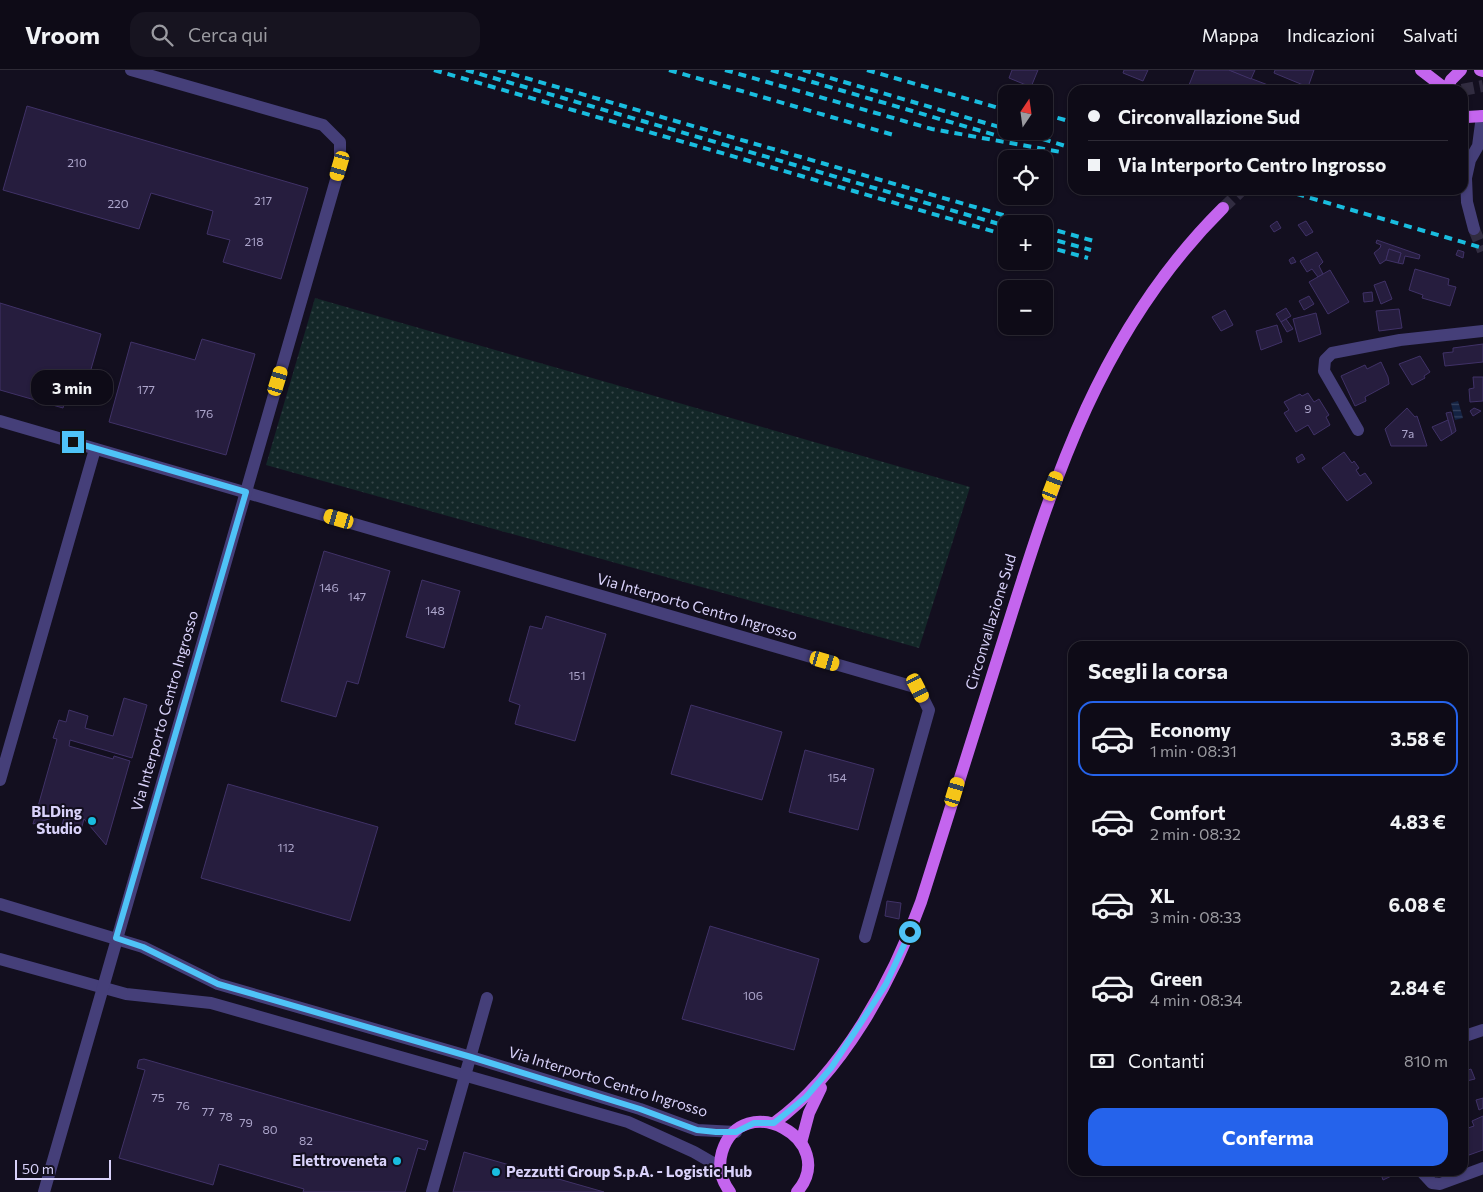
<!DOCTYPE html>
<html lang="it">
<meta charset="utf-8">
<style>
body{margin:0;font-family:Commissioner,sans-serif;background:#171420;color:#f1f3f6;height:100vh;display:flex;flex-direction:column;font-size:19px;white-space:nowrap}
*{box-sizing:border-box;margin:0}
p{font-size:16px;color:#9b9ba1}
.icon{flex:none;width:28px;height:28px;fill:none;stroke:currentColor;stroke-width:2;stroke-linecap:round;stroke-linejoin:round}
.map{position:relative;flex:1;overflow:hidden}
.side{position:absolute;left:1068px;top:571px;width:400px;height:535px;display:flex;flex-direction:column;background:#0e0b17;border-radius:15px;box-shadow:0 1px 4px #0004,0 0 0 1px #2e2b36}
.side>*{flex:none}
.hud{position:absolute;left:1068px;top:15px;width:400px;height:110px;border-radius:15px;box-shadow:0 1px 4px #0004,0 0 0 1px #2e2b36;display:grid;align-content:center;height:110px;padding:0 20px;background:#0e0b17}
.needle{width:32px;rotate:13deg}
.buttons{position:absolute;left:998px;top:15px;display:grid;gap:10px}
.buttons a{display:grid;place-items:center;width:55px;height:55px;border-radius:10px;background:#0e0b17;box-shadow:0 1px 4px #0004,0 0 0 1px #2e2b36;font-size:25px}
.scale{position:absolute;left:15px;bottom:12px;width:96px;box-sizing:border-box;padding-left:5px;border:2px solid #d9d2fa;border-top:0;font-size:14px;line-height:18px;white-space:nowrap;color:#d9d2fa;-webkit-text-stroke:4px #130f1f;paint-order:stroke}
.end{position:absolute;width:22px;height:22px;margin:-11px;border:6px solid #4fc3f7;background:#111;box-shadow:0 0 0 2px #111}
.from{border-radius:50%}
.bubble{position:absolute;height:35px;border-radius:15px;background:#0e0b17;box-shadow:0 1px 4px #0004,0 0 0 1px #2e2b36;font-size:16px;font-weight:700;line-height:35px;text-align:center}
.car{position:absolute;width:15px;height:30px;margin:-15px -8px;border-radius:6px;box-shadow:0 0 4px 1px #0007;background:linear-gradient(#f5c518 24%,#345 0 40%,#f5c518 0 76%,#345 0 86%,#f5c518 0)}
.hud b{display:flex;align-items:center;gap:18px;height:48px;font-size:19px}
.hud b+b{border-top:1px solid #2e2b36}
.hud i{width:12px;height:12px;background:#f1f3f6}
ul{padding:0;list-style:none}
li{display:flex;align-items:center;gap:15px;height:75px;margin:0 10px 8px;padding:0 10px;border:2px solid transparent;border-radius:15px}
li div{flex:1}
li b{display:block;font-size:19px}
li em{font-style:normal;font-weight:700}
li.on{border-color:#2563eb}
li>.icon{width:45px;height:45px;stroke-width:1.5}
h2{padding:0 20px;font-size:22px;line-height:60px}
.pay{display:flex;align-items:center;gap:12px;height:55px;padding:0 20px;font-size:19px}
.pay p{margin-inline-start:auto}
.primary-button{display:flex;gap:10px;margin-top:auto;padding:10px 20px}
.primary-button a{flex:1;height:58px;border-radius:15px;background:#2563eb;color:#fff;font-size:20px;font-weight:700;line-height:58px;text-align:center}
header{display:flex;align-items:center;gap:30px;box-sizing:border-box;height:70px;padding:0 25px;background:#0e0b17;border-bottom:1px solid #2e2b36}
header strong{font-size:24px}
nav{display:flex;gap:28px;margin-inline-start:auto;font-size:18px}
.search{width:350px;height:45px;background:#171420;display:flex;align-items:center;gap:12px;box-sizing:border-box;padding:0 18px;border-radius:15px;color:#9b9ba1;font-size:19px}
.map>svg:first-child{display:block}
.green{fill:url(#green-dots)}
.water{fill:url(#water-rules)}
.building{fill:#261d3e;stroke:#403267}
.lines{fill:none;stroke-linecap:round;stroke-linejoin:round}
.minor-tunnel{stroke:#312c40;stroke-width:12;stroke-dasharray:12 6;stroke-linecap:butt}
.major-tunnel{stroke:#312c40;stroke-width:12;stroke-dasharray:12 6;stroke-linecap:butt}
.minor{stroke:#453f79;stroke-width:12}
.major{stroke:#c465ee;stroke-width:12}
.rail{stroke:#19bddf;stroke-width:4;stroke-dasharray:8 6;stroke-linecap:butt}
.route{stroke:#4fc3f7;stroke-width:6}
.poi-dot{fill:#19bddf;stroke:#130f1f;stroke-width:2}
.labels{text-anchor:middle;stroke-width:4;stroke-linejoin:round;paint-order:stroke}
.number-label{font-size:12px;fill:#aca5cb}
.street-label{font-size:15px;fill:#d9d2fa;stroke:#130f1f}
.poi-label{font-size:15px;font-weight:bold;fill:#d9d2fa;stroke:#130f1f;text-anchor:end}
</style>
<header>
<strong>Vroom</strong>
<div class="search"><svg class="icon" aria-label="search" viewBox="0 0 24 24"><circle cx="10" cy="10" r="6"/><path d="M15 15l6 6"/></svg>Cerca qui</div>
<nav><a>Mappa</a><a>Indicazioni</a><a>Salvati</a></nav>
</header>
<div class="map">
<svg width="1483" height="1122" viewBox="0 0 1483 1122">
<defs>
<pattern id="green-dots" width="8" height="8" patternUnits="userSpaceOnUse" patternTransform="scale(1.25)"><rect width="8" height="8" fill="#132728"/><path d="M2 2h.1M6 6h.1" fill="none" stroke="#354548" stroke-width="1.8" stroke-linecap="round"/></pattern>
<pattern id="water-rules" width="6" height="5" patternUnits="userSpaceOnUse" patternTransform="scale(1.25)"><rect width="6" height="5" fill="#142343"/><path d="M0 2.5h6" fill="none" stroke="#36425f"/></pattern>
</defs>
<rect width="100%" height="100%" fill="#130f1f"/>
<path class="green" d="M315,228L970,417L919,578L266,395Z"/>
<path class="water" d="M1458,331L1463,348L1455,350L1451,333Z"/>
<g class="building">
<path d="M1012,0H1038L1031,17L1009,8Z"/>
<path d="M1124,0H1148L1143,11L1123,3Z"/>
<path d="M1195,0H1229L1268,15L1266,20H1187Z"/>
<path d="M1229,0H1255L1251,9Z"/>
<path d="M1275,0H1314L1308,17L1274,3Z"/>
<path d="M27,36L308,118L281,209L223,192L230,170L207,164L213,141L151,123L139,159L3,120Z"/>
<path d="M1277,151L1281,158L1274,162L1270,156Z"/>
<path d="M1306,151L1313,162L1306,166L1298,155Z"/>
<path d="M1377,170L1420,185L1419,189L1405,186L1403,194L1398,193L1401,183L1389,179L1386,190L1380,194L1374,183L1380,178L1381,175L1376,173Z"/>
<path d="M1389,179L1401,183L1398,193L1386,190Z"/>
<path d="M1458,180L1464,182L1463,188L1456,185Z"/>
<path d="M1317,182L1323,192L1319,196L1323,204L1318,207L1312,199L1307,202L1300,191Z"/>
<path d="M1293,187L1296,192L1291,194L1289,190Z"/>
<path d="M1415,199L1449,209L1448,215L1456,217L1450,236L1422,228L1423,225L1409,220Z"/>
<path d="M1330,200L1349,232L1328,244L1309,212Z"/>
<path d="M1385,211L1392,229L1381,234L1374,215Z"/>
<path d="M1372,222L1373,231L1364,232L1363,223Z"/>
<path d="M1309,226L1314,234L1304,240L1299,231Z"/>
<path d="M0,233L101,264L82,331L66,327L63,338L0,320Z"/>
<path d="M1286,238L1291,246L1281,252L1276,244Z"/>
<path d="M1399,239L1402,258L1379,261L1376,241Z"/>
<path d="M1225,240L1233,255L1221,261L1212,247Z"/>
<path d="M1316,243L1321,264L1299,272L1293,249Z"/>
<path d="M1286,249L1293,259L1287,262L1281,252Z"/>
<path d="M1277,255L1282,272L1261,280L1256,261Z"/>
<path d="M202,269L255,284L226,385L109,352L131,272L195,290Z"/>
<path d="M1483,274V292L1445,296L1443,283L1453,282V278Z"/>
<path d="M1420,286L1430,302L1424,306L1425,308L1412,315L1399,294Z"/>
<path d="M1381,292L1388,307L1389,314L1365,327L1366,331L1355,336L1341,306L1365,295L1367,299Z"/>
<path d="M1473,307H1483V331L1470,332L1469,319L1474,318Z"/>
<path d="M1308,323L1314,332L1319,329L1329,345L1326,347L1330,355L1314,365L1308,355L1296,362L1284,343L1289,340L1284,332L1300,324L1302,326Z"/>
<path d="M1407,338L1415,347L1417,346L1427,376H1391L1385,359Z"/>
<path d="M1474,338L1481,341L1473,346L1470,341Z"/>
<path d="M1451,342L1456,361L1452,364L1446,343Z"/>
<path d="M1448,350L1452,364L1441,371L1432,357Z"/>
<path d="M1344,382L1352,393L1354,391L1359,398L1356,400L1360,406L1365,403L1372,413L1347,431L1322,398Z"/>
<path d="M1302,384L1305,389L1298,393L1296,388Z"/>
<path d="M324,481L390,501L358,614L347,611L336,647L281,631Z"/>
<path d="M422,510L460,521L444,578L406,567Z"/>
<path d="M546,546L606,564L575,671L515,654L520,635L509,631L530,556L542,559Z"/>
<path d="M124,628L147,635L132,688L70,670L69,676L113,689L114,686L130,691L106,775L84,749L81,760L62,755L65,744L33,754L57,669L53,668L59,650L66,652L69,640L88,646L85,658L113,666Z"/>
<path d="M691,635L782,662L762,730L671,704Z"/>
<path d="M805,680L874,699L858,760L789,742Z"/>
<path d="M228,714L378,757L350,851L201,808Z"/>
<path d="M887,831L901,833L899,849L885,846Z"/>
<path d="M710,856L819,889L794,980L682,949Z"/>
<path d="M144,989L428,1071L425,1080L418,1078L405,1122H303L304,1119L219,1094L213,1115L119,1088L145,1000L137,998L139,990Z"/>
<path d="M1462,995L1466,996L1468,1000L1471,999L1475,1009L1462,1012Z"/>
<path d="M1483,1028V1038L1479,1040L1476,1030Z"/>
<path d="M1483,1046V1080L1469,1085L1462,1069V1060L1474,1056L1472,1051Z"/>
<path d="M464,1082L604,1122H453Z"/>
<path d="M1380,1101H1402L1383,1110Z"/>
</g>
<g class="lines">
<path class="minor-tunnel" d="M1474,159L1483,181"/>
<g class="major-tunnel">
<path d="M1462,20L1483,16"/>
<path d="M1223,138L1242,120"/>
</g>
<g class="minor">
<path d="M1474,159L1467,132L1466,108L1470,90L1478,76L1482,46"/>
<path d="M0,351L918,618L929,640L865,867"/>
<path d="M1358,360L1324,301L1325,290L1332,283L1400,270L1483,261"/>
<path d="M0,710L95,379"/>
<path d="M0,834L143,877L218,914L471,987L640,1039L697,1060L736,1062"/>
<path d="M0,889L126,924L211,933L628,1052L694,1082L720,1097"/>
<path d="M1462,967L1483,960"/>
<path d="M1421,1101L1432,1113L1440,1114L1483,1098"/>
<path d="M44,1122L340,96V72L323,55L131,0"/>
<path d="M432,1122L487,928"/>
</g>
<g class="major">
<path d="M1421,0L1447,20L1451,10L1461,0"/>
<path d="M1480,0L1483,1"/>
<path d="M1462,44L1467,47L1483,46"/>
<path d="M774,1053C842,1004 893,910 921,832C948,744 976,656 1004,568C1054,408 1100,260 1223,138"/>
<path d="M801,1073L809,1043L821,1018"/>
<path d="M730,1122C721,1110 718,1096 722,1082C742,1017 841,1070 797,1122"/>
</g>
<g class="rail">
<path d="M434,0L1006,165"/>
<path d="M466,0L1006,156"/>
<path d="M498,0L1034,154"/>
<path d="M669,0L897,66"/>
<path d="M725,0L932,59L1061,82"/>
<path d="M771,0L995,65"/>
<path d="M803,0L1006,59"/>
<path d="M867,0L1006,40"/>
<path d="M1044,44L1072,52"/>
<path d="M1016,61L1072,78"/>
<path d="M1283,120L1483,178"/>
<path d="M1044,157L1094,171"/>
<path d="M1044,167L1091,180"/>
<path d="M1044,176L1088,188"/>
</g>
</g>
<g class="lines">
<path class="route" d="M73,372L246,422L116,868L143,877L218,914L471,987L640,1039L697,1060L716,1062H736L754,1053H774L806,1027L831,998L862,951L886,914L910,862"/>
</g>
<g class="poi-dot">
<circle cx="92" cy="751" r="5"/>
<circle cx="397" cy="1091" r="5"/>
<circle cx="496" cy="1102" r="5"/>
</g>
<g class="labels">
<g class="number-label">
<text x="77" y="97">210</text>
<text x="263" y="135">217</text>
<text x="118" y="138">220</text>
<text x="254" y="176">218</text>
<text x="146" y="324">177</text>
<text x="1308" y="343">9</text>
<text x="204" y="348">176</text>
<text x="1408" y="368">7a</text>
<text x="329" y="522">146</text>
<text x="357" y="531">147</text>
<text x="435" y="545">148</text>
<text x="577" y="610">151</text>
<text x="837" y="712">154</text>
<text x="286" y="782">112</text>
<text x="753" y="930">106</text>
<text x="158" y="1032">75</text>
<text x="183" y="1040">76</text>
<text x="208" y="1046">77</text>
<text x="226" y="1051">78</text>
<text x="246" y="1057">79</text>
<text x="270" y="1064">80</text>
<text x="306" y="1075">82</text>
</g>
<g class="street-label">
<text transform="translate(697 537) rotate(16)" y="5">Via Interporto Centro Ingrosso</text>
<text transform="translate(991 552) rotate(-73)" y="5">Circonvallazione Sud</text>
<text transform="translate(165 641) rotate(-74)" y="5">Via Interporto Centro Ingrosso</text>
<text transform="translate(608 1012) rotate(17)" y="5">Via Interporto Centro Ingrosso</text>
</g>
<g class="poi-label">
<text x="82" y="747">BLDing<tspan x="82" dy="17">Studio</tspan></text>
<text x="387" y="1096">Elettroveneta</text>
<text x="506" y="1107" text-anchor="start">Pezzutti Group S.p.A. - Logistic Hub</text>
</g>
</g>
</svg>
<div class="buttons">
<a><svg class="needle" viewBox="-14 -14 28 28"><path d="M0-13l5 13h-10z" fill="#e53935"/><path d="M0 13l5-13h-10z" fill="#9b9ba1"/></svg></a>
<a><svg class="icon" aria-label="locate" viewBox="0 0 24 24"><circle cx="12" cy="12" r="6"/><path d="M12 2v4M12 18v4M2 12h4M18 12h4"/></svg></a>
<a>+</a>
<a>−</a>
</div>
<div class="scale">50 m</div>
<i class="end from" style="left:910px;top:862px"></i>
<i class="end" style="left:73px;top:372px"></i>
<div class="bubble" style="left:31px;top:300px;width:82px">3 min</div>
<i class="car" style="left:340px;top:96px;rotate:196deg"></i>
<i class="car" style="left:278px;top:311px;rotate:17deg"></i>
<i class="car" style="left:1053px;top:416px;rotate:21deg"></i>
<i class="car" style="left:339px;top:449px;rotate:286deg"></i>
<i class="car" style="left:825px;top:591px;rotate:106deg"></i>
<i class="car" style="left:918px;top:618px;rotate:153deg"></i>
<i class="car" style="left:955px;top:722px;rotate:17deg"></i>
<div class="hud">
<b><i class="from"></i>Circonvallazione Sud</b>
<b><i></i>Via Interporto Centro Ingrosso</b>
</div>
<section class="side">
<h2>Scegli la corsa</h2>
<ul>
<li class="on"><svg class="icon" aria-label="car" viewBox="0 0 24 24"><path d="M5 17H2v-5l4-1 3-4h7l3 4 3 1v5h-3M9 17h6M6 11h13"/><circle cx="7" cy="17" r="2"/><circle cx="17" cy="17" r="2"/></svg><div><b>Economy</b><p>1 min · 08:31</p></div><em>3.58 €</em></li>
<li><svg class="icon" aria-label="car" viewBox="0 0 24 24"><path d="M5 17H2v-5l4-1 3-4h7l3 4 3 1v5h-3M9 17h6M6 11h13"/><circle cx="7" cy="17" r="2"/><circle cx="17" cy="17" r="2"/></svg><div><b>Comfort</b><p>2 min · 08:32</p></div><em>4.83 €</em></li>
<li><svg class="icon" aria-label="car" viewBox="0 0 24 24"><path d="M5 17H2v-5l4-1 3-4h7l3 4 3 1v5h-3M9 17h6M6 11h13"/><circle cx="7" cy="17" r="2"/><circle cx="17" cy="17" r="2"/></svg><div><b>XL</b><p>3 min · 08:33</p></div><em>6.08 €</em></li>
<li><svg class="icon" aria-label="car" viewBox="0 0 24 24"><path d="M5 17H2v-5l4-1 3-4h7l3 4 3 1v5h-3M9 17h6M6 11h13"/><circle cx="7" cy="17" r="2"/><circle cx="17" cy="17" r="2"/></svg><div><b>Green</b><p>4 min · 08:34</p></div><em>2.84 €</em></li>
</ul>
<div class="pay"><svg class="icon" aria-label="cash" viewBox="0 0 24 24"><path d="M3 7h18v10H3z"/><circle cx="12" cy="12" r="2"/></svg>Contanti<p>810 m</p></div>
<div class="primary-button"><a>Conferma</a></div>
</section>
</div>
